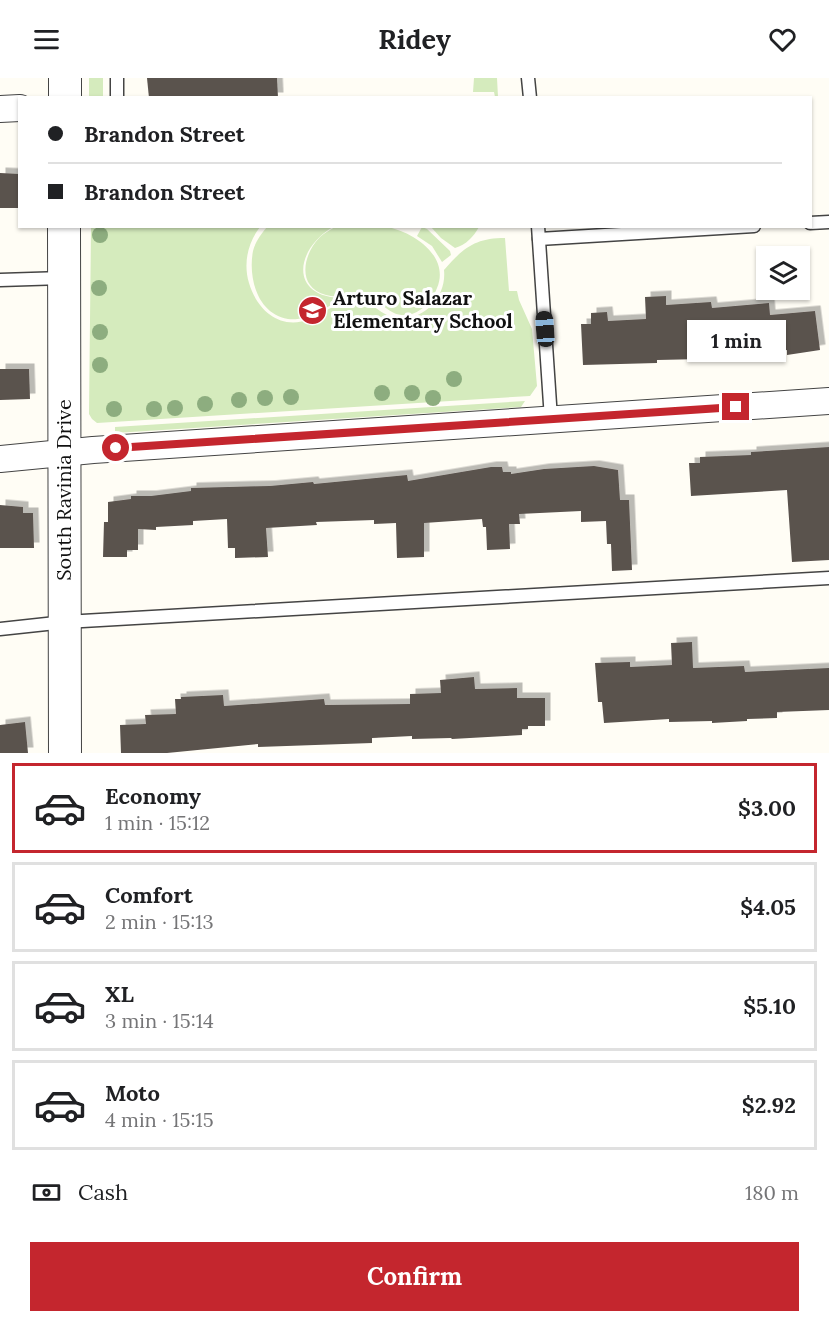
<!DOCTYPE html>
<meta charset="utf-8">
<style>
body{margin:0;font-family:Lora,serif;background:#f6f6f6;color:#202124;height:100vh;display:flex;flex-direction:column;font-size:22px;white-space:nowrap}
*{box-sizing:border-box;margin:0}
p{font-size:20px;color:#757577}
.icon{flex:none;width:33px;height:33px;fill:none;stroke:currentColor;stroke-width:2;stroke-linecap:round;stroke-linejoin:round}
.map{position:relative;height:675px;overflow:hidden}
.side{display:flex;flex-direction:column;background:#fff;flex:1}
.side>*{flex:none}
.hud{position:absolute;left:18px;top:18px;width:794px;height:132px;border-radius:0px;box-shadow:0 2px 4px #0004;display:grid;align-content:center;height:132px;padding:0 30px;background:#fff}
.controls{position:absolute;left:756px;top:168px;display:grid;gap:12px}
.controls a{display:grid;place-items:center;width:54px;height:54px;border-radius:0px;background:#fff;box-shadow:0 2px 4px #0004;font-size:30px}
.end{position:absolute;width:27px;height:27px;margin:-14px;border:8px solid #c4262e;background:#fff;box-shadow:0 0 0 3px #fff}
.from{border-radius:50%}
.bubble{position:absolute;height:42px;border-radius:0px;background:#fff;box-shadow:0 2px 4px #0004;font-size:20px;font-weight:700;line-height:42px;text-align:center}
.car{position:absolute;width:18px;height:36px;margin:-18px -9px;border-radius:8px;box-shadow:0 0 4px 2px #0007;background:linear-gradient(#222 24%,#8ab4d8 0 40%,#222 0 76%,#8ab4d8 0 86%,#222 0)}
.hud b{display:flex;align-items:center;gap:21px;height:57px;font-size:22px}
.hud b+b{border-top:2px solid #e0e0e0}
.hud i{width:15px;height:15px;background:#202124}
ul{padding:10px 0 0;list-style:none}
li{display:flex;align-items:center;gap:18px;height:90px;margin:0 12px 9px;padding:0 18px;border:3px solid #e0e0e0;border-radius:0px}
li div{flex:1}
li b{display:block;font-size:22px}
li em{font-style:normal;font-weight:700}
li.current{border-color:#c4262e}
li>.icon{width:54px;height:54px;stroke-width:1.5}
.pay{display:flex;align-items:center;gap:15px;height:66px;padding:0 30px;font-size:22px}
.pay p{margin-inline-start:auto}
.button{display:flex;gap:12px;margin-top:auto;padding:12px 30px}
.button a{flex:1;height:69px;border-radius:0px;background:#c4262e;color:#fff;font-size:24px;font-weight:700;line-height:69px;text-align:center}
header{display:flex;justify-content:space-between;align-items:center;height:78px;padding:0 30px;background:#fff;font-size:27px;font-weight:700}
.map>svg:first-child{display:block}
.green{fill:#d5ebbd}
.building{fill:#5a524d;filter:url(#shadow)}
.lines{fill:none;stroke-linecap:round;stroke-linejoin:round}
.service-casing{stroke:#444;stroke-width:15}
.minor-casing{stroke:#444;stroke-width:28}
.tertiary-casing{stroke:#444;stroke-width:34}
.service{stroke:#fff;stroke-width:12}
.minor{stroke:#fff;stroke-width:26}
.tertiary{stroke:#fff;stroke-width:32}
.tree{fill:#8dad7f}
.route{stroke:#c4262e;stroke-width:8}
.labels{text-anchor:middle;stroke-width:6;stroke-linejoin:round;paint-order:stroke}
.poi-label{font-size:20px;font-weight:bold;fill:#111;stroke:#fff;text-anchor:start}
.street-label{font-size:20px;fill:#111;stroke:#fff}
</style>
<header><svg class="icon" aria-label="menu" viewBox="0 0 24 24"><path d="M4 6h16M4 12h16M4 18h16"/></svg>Ridey<svg class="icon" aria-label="heart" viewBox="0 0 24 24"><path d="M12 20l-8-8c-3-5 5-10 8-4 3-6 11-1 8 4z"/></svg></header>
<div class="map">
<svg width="829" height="675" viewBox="0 0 829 675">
<defs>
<filter id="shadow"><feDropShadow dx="5.5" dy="-5.5" stdDeviation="0" flood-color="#0004"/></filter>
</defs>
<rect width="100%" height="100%" fill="#fffdf5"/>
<g class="green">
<rect x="89" y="0" width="14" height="19"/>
<path d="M474,0H497L498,19H495L494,14H473Z"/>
<path d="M91,149H260C248,164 243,185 249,205C257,232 280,253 310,241C324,235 340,222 356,222C371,222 379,236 393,239C422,246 447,220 444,192C463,170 475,160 505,160L509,213H517L519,222L532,251L537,308L530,318L97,345L92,341L89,336Z"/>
<path d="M267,149H333C294,172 289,220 344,220C328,228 306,244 288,241C257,236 248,199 253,173C255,164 262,155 267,149Z"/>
<path d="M335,149C350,148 366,147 381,148C410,151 451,177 437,210C433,221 424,232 412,236C392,242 383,224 367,218C354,214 339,221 326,217C296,209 303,176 320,159C324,155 330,152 335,149Z"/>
<path d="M422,149L427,151L450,173L451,177L442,184L432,168L417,158Z"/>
<path d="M431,149H479C474,158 466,167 455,170L441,160Z"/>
<path d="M525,323L521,329L115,355V349Z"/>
</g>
<g class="building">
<path d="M147,0H277L278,20H149Z"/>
<path d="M0,95L20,96V130H0Z"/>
<path d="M666,218V227L711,224L712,230L769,225L770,237L815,233L820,272L787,277V272L749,280L657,282V285L583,287L581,246H591V235L607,234L608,243L646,241L645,219Z"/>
<path d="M0,291H29L30,321L0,322Z"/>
<path d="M829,369V482L792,484L787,412L691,418L689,385H700V379L751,377V374Z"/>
<path d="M594,388L618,392L620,422H629L632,492L612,493L611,466H607L606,443L581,444V433L519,436L520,446H509L510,471L487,472L486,449H483L482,441L424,445V479L397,480L396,445L374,446V442L316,444L317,447L266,450L268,479L235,480V470H228L227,441L193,443V447L156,449V452L138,451V472H127V479H103L104,444H108V424L131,421V418H151L191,413V410L270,408L313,404L314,406L407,397L408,403L491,389H502L503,394H511V396L544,391Z"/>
<path d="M0,427L23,429V435H33L34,470H0Z"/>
<path d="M692,564L693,590L744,588L745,594L829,590V632L777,634V640L747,641V643L712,645V643L669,644V641L604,645L602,624H598L595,585L630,584V589L672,587L671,565Z"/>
<path d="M474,599L475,611L517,610V620H545V648H528V651H522V657L452,661L451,660L412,661V658L372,660V665L258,669V666L167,675H121L120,647L146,646L145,637L176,636L175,621H181V619L223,617L224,628L324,621L325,627L410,626V616L441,615L440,602Z"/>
<path d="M25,644L28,675H0V647Z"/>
</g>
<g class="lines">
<defs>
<g id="service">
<path d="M528,0L530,20"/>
<path d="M117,20V0"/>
<path d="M810,145L829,144"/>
<path d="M538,148L551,341"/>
<path d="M539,161L754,148"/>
<path d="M0,202L63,200"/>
<path d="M0,551L65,544L829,500"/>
</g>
<g id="minor">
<path d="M0,31L20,30"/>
<path d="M0,381L93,372L829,323"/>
</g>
<g id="tertiary">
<path d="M65,20V0"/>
<path d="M64,148L65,675"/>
</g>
</defs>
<use href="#service" class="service-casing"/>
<use href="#minor" class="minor-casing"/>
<use href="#tertiary" class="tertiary-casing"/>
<use href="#service" class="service"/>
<use href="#minor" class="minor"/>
<use href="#tertiary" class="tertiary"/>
</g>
<g class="tree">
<circle cx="100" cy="157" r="8"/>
<circle cx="99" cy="210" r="8"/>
<circle cx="100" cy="254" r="8"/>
<circle cx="100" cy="287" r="8"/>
<circle cx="454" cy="301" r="8"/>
<circle cx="382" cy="315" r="8"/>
<circle cx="412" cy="315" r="8"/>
<circle cx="291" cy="319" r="8"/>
<circle cx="265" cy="320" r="8"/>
<circle cx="433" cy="320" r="8"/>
<circle cx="239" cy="322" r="8"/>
<circle cx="205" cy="326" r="8"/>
<circle cx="175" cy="330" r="8"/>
<circle cx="114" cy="331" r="8"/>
<circle cx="154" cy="331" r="8"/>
</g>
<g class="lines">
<path class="route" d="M116,370L736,329"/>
</g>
<defs>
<symbol id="school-disc" viewBox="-11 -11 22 22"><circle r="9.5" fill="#c4262e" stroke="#fff"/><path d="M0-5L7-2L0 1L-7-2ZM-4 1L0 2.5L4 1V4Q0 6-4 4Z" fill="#fff"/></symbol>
</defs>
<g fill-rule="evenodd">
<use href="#school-disc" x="296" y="216" width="33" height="33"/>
</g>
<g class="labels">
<g class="poi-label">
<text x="333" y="227">Arturo Salazar<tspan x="333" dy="23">Elementary School</tspan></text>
</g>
<g class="street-label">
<text transform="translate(64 412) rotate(-90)" y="7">South Ravinia Drive</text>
</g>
</g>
</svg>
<div class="controls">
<a><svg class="icon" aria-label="layers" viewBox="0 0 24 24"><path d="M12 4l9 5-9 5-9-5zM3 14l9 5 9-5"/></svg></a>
</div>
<i class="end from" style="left:116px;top:370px"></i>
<i class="end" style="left:736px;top:329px"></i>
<div class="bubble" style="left:687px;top:242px;width:99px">1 min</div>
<i class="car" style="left:545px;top:251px;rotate:356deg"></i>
<div class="hud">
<b><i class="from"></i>Brandon Street</b>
<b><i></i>Brandon Street</b>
</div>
</div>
<section class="side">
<ul>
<li class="current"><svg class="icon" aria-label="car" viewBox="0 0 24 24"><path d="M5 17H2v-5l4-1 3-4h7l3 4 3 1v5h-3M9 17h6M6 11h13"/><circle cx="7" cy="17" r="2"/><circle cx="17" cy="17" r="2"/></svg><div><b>Economy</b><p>1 min · 15:12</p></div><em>$3.00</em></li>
<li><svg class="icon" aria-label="car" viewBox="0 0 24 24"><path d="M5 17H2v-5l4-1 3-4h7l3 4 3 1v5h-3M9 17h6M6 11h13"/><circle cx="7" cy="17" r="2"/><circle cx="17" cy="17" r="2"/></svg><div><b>Comfort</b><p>2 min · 15:13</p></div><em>$4.05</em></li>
<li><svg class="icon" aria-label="car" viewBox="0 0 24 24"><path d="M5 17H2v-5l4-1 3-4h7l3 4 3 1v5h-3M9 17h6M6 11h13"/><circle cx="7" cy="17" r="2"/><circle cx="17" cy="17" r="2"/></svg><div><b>XL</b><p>3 min · 15:14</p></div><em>$5.10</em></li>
<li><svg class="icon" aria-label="car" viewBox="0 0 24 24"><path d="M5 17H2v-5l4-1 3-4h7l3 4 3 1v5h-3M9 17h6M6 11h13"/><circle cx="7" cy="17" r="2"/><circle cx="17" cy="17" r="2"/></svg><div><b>Moto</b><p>4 min · 15:15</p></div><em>$2.92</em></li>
</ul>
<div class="pay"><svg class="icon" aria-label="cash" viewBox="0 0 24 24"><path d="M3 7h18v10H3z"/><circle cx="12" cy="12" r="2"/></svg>Cash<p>180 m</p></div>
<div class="button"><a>Confirm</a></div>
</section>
